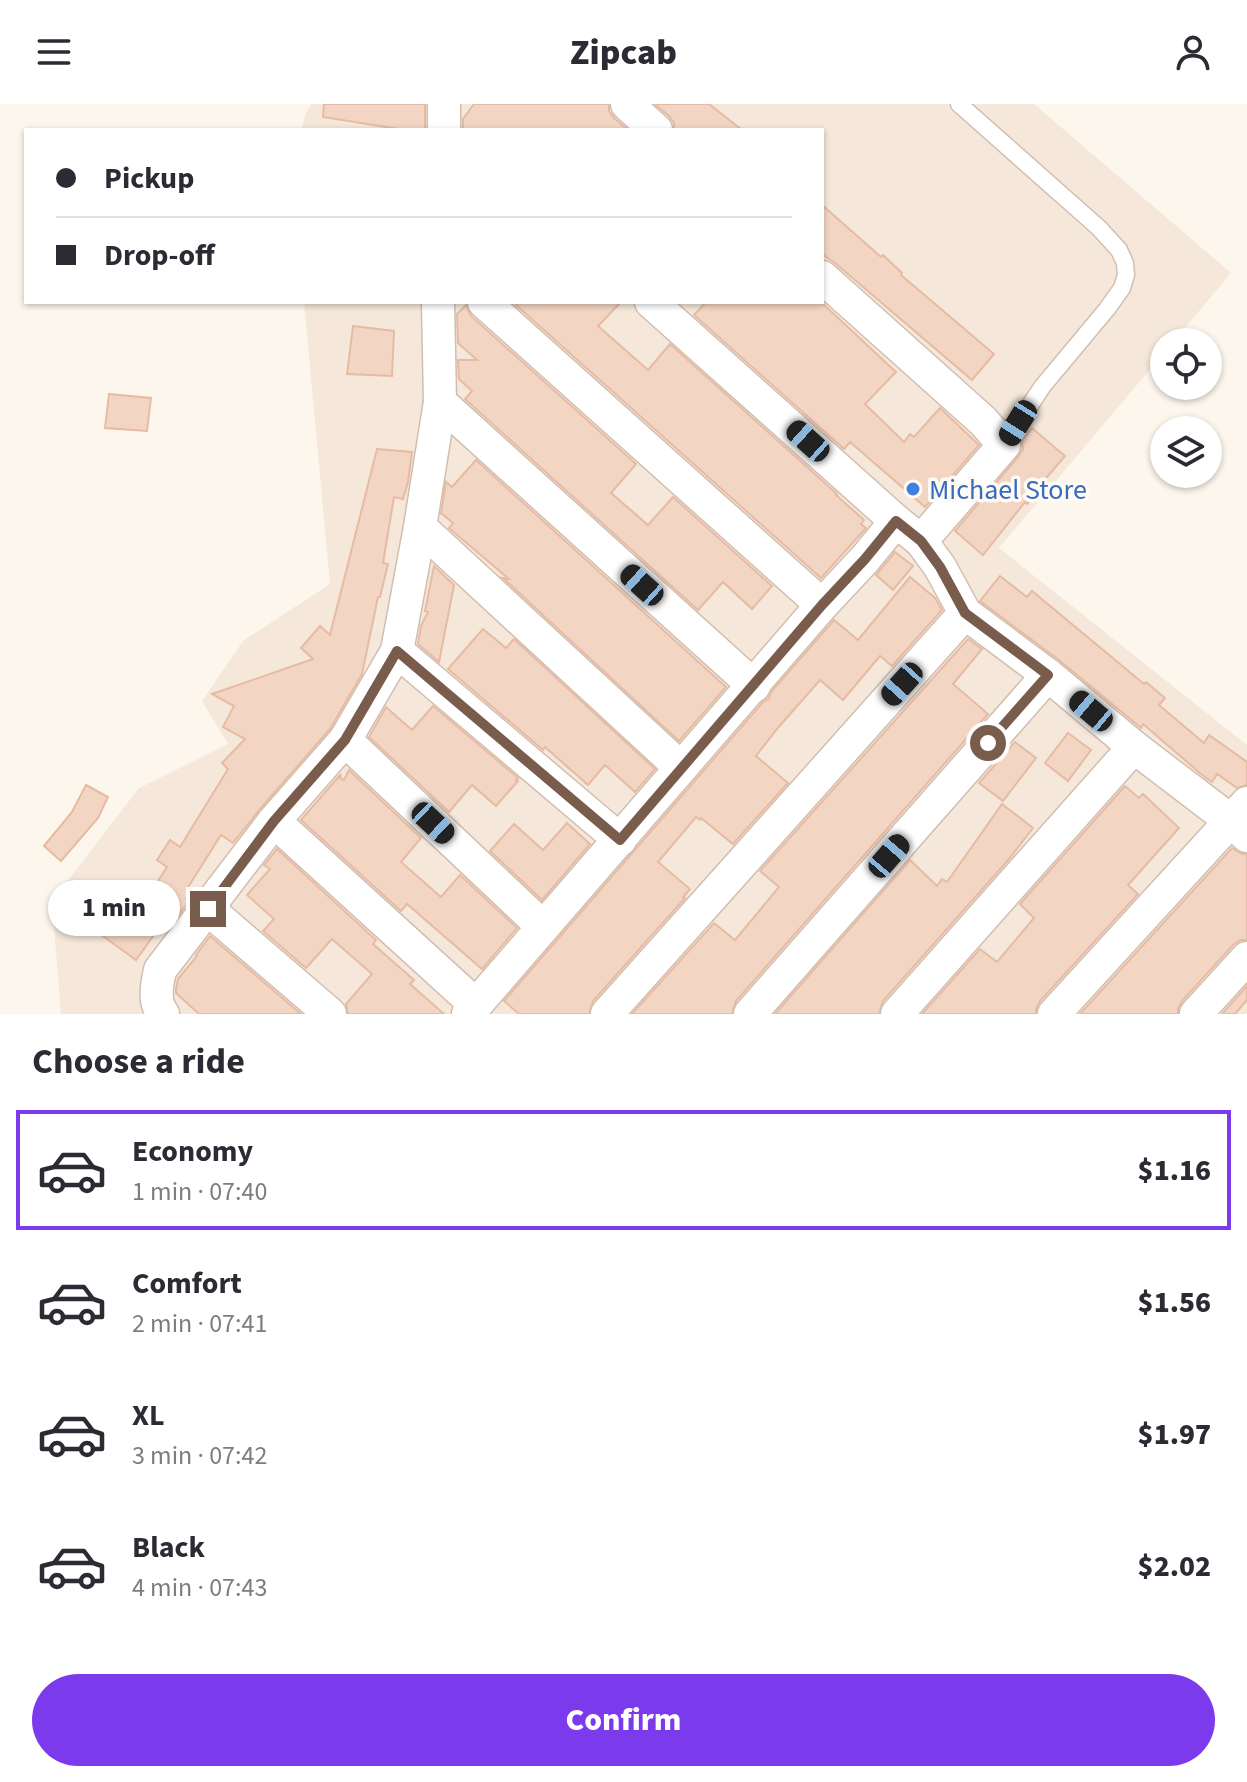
<!DOCTYPE html>
<meta charset="utf-8">
<style>
body{margin:0;font-family:"Source Sans 3",sans-serif;background:#f2f2f3;color:#2b2b33;height:100vh;display:flex;flex-direction:column;font-size:30px;white-space:nowrap}
*{box-sizing:border-box;margin:0}
p{font-size:26px;color:#7c7c81}
.icon{flex:none;width:44px;height:44px;fill:none;stroke:currentColor;stroke-width:2;stroke-linecap:round;stroke-linejoin:round}
.map{position:relative;height:910px;overflow:hidden}
.drawer{display:flex;flex-direction:column;background:#fff;flex:1}
.drawer>*{flex:none}
.guide{position:absolute;left:24px;top:24px;width:800px;height:176px;border-radius:0px;box-shadow:0 2px 6px #0004;display:grid;align-content:center;height:176px;padding:0 32px;background:#fff}
.tools{position:absolute;left:1150px;top:224px;display:grid;gap:16px}
.tools a{display:grid;place-items:center;width:72px;height:72px;border-radius:50%;background:#fff;box-shadow:0 2px 6px #0004;font-size:40px}
.end{position:absolute;width:36px;height:36px;margin:-18px;border:10px solid #7a5c4d;background:#fff;box-shadow:0 0 0 4px #fff}
.from{border-radius:50%}
.bubble{position:absolute;height:56px;border-radius:28px;background:#fff;box-shadow:0 2px 6px #0004;font-size:26px;font-weight:800;line-height:56px;text-align:center}
.car{position:absolute;width:24px;height:48px;margin:-24px -12px;border-radius:10px;box-shadow:0 0 6px 2px #0007;background:linear-gradient(#222 24%,#8ab4d8 0 40%,#222 0 76%,#8ab4d8 0 86%,#222 0)}
.guide b{display:flex;align-items:center;gap:28px;height:76px;font-size:30px}
.guide b+b{border-top:2px solid #e1e1e2}
.guide i{width:20px;height:20px;background:#2b2b33}
ul{padding:0;list-style:none}
li{display:flex;align-items:center;gap:24px;height:120px;margin:0 16px 12px;padding:0 16px;border:4px solid transparent;border-radius:0px}
li div{flex:1}
li b{display:block;font-size:30px}
li em{font-style:normal;font-weight:800}
li.on{border-color:#7c3aed}
li>.icon{width:72px;height:72px;stroke-width:1.5}
h2{padding:0 32px;font-size:36px;line-height:96px}
.cta{display:flex;gap:16px;margin-top:auto;padding:16px 32px}
.cta a{flex:1;height:92px;border-radius:48px;background:#7c3aed;color:#fff;font-size:32px;font-weight:800;line-height:92px;text-align:center}
header{display:flex;justify-content:space-between;align-items:center;height:104px;padding:0 32px;background:#fff;font-size:36px;font-weight:800}
.map>svg:first-child{display:block}
.residential{fill:#f5e8da}
.building{fill:#f3d5c3;stroke:#e6bba3;stroke-width:2}
.lines{fill:none;stroke-linecap:round;stroke-linejoin:round}
.service-casing{stroke:#d1beb0;stroke-width:19}
.minor-casing{stroke:#d1beb0;stroke-width:35}
.service{stroke:#fff;stroke-width:16}
.minor{stroke:#fff;stroke-width:32}
.route{stroke:#7a5c4d;stroke-width:10}
.shop-dot{fill:#3f7fe0;stroke:#fffaf3;stroke-width:3}
.labels{text-anchor:middle;stroke-width:7;stroke-linejoin:round;paint-order:stroke}
.shop-label{font-size:28px;fill:#366cbe;stroke:#fffaf3;text-anchor:start}
</style>
<header><svg class="icon" aria-label="menu" viewBox="0 0 24 24"><path d="M4 6h16M4 12h16M4 18h16"/></svg>Zipcab<svg class="icon" aria-label="person" viewBox="0 0 24 24"><circle cx="12" cy="8" r="4"/><path d="M4 21q1-7 8-7t8 7"/></svg></header>
<div class="map">
<svg width="1247" height="910" viewBox="0 0 1247 910">
<rect width="100%" height="100%" fill="#fdf6ec"/>
<path class="residential" d="M311,0H1034L1231,169L1173,238H1164V249L999,444L1247,641V910H61L52,797L139,684L228,640L202,597L243,537L330,480L304,198H822V26H302L305,11Z"/>
<g class="building">
<path d="M324,0H425V26H405L323,13Z"/>
<path d="M474,0H609V7L614,14L628,26H463V15Z"/>
<path d="M655,0H709L742,26H674V19L669,12Z"/>
<path d="M822,101L881,153L883,151L902,169L901,171L994,250L972,276L835,159L822,150Z"/>
<path d="M519,198H621L598,222L648,266L670,240L837,390L836,391L864,416L861,420L866,424L821,474L516,201Z"/>
<path d="M706,198H821L896,268L865,300L904,338L910,330L914,333L940,304L979,341L925,403L850,338L844,345L694,211Z"/>
<path d="M466,201L471,212L636,360L611,389L648,421L673,393L772,482L752,505L723,478L698,506L465,295L472,287L459,275L458,256H477L458,239L457,210Z"/>
<path d="M353,222L394,227L392,272L347,270Z"/>
<path d="M109,290L151,294L147,327L105,324Z"/>
<path d="M1032,324L1065,352L1041,380L1043,381L1027,400L1025,398L983,451L955,427L1018,353L1023,345L1022,336Z"/>
<path d="M377,345L412,348L408,378L403,395L394,393L383,459L388,460L380,493H378L362,570L330,625L260,705L233,739L221,731L187,785L191,787L186,795L189,797L167,826L161,821L136,856L74,811L96,781L136,810L167,763L157,756L170,736L180,743L228,665L222,659L245,635L223,623L234,602L212,590L313,555L301,544L320,522L330,531Z"/>
<path d="M476,356L726,583L679,637L503,474L509,475L449,424L453,419L441,409L446,378L452,383Z"/>
<path d="M895,448L913,462L893,486L876,471Z"/>
<path d="M434,462L454,481L439,558L418,540L421,522L428,508L425,507Z"/>
<path d="M1000,472L1027,493L1032,487L1144,580L1146,578L1165,594L1159,601L1204,639L1209,631L1247,658V681L1237,684L1217,670L1212,678L1201,670L1143,620L1141,624L1059,556L980,497Z"/>
<path d="M910,473L935,494L942,506L892,562L880,552L843,596L820,576L777,625L756,652L788,679L733,740L701,714L700,716L696,713L658,758L690,785L683,793L685,794L593,897L589,910H519L504,897L763,598L769,594L771,588L834,516L858,536Z"/>
<path d="M483,525L506,544L514,535L655,665L635,688L605,661L588,681L545,643L543,646L448,565Z"/>
<path d="M968,535L982,545L953,580L988,610L736,897L732,910H632L714,819L735,836L779,783L760,767Z"/>
<path d="M433,602L518,674L516,676L518,677L496,702L472,681L449,708L369,633L386,603L412,626Z"/>
<path d="M1068,629L1091,646L1068,677L1045,659Z"/>
<path d="M1015,638L1036,654L1003,697L979,679Z"/>
<path d="M349,666L421,734L401,758L441,793L460,771L517,824L482,865L407,800L401,807L301,716L341,670L340,674L344,676Z"/>
<path d="M86,681L108,693L98,714L61,757L44,742L72,708Z"/>
<path d="M1125,682L1139,694L1143,690L1179,724L1128,781L1138,790L1040,897L1036,905V910H922L980,845L997,858L1034,814L1020,800Z"/>
<path d="M1002,700L1033,724L1009,755L883,897L879,910H775L910,756L937,782L942,775L947,778Z"/>
<path d="M567,719L590,740L542,796L490,747L514,720L543,746Z"/>
<path d="M1232,744L1242,750H1247V836H1241L1233,841L1182,897L1178,905V910H1080Z"/>
<path d="M277,745L376,836L373,840L414,876L410,880L444,910H348L346,900L372,870L332,835L306,864L263,827L274,815L247,791L270,765L264,761Z"/>
<path d="M210,832L301,910H199L176,889V885L178,875L197,852L196,851Z"/>
<path d="M1247,882V896L1235,910H1222Z"/>
</g>
<g class="lines">
<defs>
<path id="service" d="M959,0L1099,124L1119,146L1125,159L1126,171L1122,184L1107,205L1042,283L1004,341"/>
<g id="minor">
<path d="M444,0V26"/>
<path d="M627,0L656,26"/>
<path d="M822,173L983,317L1004,341L921,437"/>
<path d="M484,198L822,501"/>
<path d="M651,198L896,417L921,437L940,463L965,509L1048,571L1134,643L1231,717L1247,732"/>
<path d="M440,298L754,582"/>
<path d="M420,423L681,664"/>
<path d="M397,547L620,736"/>
<path d="M345,636L543,823"/>
<path d="M274,717L476,901"/>
<path d="M208,805L330,910"/>
<path d="M163,910C153,897 157,881 160,866L274,717L345,636L397,547L420,423L440,298L438,198"/>
<path d="M468,910L822,501L865,455L896,417"/>
<path d="M607,910L965,509"/>
<path d="M750,910L1048,571"/>
<path d="M897,910L1134,643"/>
<path d="M1054,910L1247,699"/>
<path d="M1196,910L1247,854"/>
</g>
</defs>
<use href="#service" class="service-casing"/>
<use href="#minor" class="minor-casing"/>
<use href="#service" class="service"/>
<use href="#minor" class="minor"/>
</g>
<g class="lines">
<path class="route" d="M208,805L274,717L345,636L397,547L620,736L822,501L865,455L896,417L921,437L940,463L965,509L1048,571L988,639"/>
</g>
<circle class="shop-dot" cx="913" cy="385" r="8"/>
<g class="labels">
<g class="shop-label">
<text x="929" y="395">Michael Store</text>
</g>
</g>
</svg>
<div class="tools">
<a><svg class="icon" aria-label="locate" viewBox="0 0 24 24"><circle cx="12" cy="12" r="6"/><path d="M12 2v4M12 18v4M2 12h4M18 12h4"/></svg></a>
<a><svg class="icon" aria-label="layers" viewBox="0 0 24 24"><path d="M12 4l9 5-9 5-9-5zM3 14l9 5 9-5"/></svg></a>
</div>
<i class="end from" style="left:988px;top:639px"></i>
<i class="end" style="left:208px;top:805px"></i>
<div class="bubble" style="left:48px;top:776px;width:132px">1 min</div>
<i class="car" style="left:1018px;top:319px;rotate:212deg"></i>
<i class="car" style="left:808px;top:337px;rotate:312deg"></i>
<i class="car" style="left:642px;top:481px;rotate:312deg"></i>
<i class="car" style="left:902px;top:580px;rotate:222deg"></i>
<i class="car" style="left:1091px;top:607px;rotate:310deg"></i>
<i class="car" style="left:433px;top:719px;rotate:133deg"></i>
<i class="car" style="left:889px;top:752px;rotate:41deg"></i>
<div class="guide">
<b><i class="from"></i>Pickup</b>
<b><i></i>Drop-off</b>
</div>
</div>
<section class="drawer">
<h2>Choose a ride</h2>
<ul>
<li class="on"><svg class="icon" aria-label="car" viewBox="0 0 24 24"><path d="M5 17H2v-5l4-1 3-4h7l3 4 3 1v5h-3M9 17h6M6 11h13"/><circle cx="7" cy="17" r="2"/><circle cx="17" cy="17" r="2"/></svg><div><b>Economy</b><p>1 min · 07:40</p></div><em>$1.16</em></li>
<li><svg class="icon" aria-label="car" viewBox="0 0 24 24"><path d="M5 17H2v-5l4-1 3-4h7l3 4 3 1v5h-3M9 17h6M6 11h13"/><circle cx="7" cy="17" r="2"/><circle cx="17" cy="17" r="2"/></svg><div><b>Comfort</b><p>2 min · 07:41</p></div><em>$1.56</em></li>
<li><svg class="icon" aria-label="car" viewBox="0 0 24 24"><path d="M5 17H2v-5l4-1 3-4h7l3 4 3 1v5h-3M9 17h6M6 11h13"/><circle cx="7" cy="17" r="2"/><circle cx="17" cy="17" r="2"/></svg><div><b>XL</b><p>3 min · 07:42</p></div><em>$1.97</em></li>
<li><svg class="icon" aria-label="car" viewBox="0 0 24 24"><path d="M5 17H2v-5l4-1 3-4h7l3 4 3 1v5h-3M9 17h6M6 11h13"/><circle cx="7" cy="17" r="2"/><circle cx="17" cy="17" r="2"/></svg><div><b>Black</b><p>4 min · 07:43</p></div><em>$2.02</em></li>
</ul>
<div class="cta"><a>Confirm</a></div>
</section>
